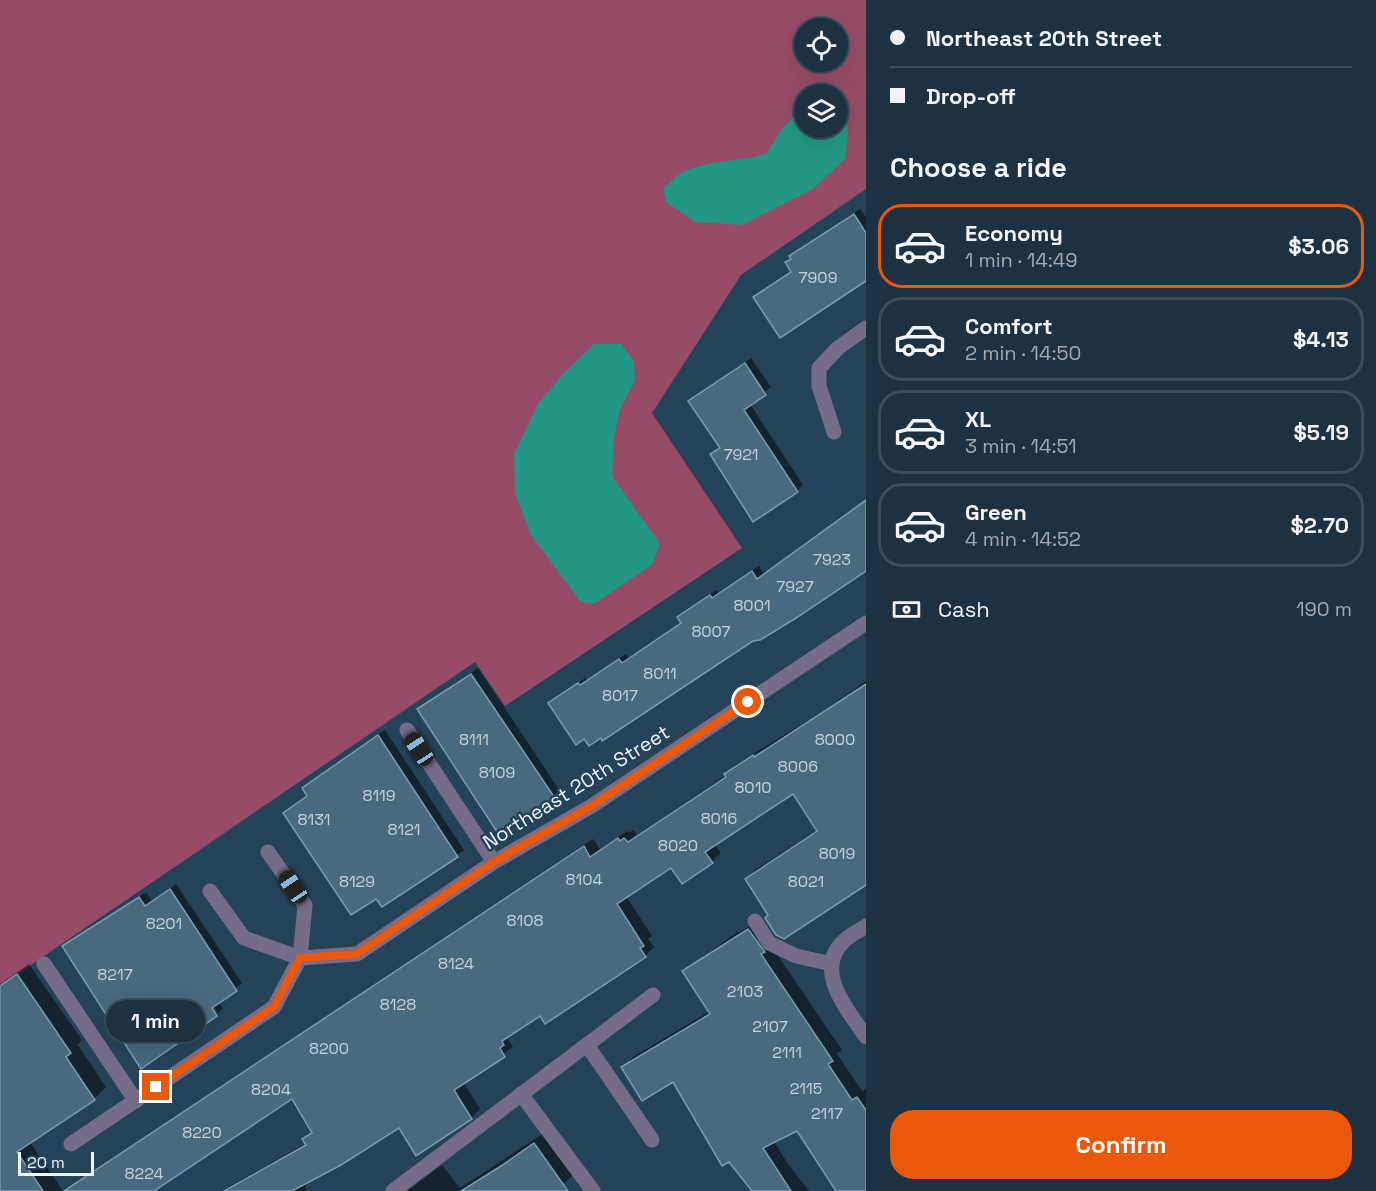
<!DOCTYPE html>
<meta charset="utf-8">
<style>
body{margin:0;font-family:"Space Grotesk",sans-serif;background:#253a49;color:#f1f3f6;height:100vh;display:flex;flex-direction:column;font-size:22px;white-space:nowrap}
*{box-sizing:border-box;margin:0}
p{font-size:20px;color:#a0aab2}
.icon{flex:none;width:33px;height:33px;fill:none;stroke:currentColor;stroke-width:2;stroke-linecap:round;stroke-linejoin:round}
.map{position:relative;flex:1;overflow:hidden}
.side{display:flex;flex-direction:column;background:#1c3242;width:510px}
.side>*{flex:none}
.guide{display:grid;align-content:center;height:132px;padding:0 24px;background:#1c3242}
.tools{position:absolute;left:794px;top:18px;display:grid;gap:12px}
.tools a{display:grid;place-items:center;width:54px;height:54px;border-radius:50%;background:#1c3242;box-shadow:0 6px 24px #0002,0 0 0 2px #3a4d5b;font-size:30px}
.scale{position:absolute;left:18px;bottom:15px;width:76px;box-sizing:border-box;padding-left:6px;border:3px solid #ecf6fe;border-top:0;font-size:16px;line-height:21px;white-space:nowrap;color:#ecf6fe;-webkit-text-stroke:4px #254358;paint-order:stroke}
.end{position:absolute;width:27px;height:27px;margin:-14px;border:8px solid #ea580c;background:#fff;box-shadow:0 0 0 3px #fff}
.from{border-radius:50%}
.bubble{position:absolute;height:42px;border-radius:21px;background:#1c3242;box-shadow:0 6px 24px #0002,0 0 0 2px #3a4d5b;font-size:20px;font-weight:700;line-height:42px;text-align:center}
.car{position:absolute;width:18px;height:36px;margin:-18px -9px;border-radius:8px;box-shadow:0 0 4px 2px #0007;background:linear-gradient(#222 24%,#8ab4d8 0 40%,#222 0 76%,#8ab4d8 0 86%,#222 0)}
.guide b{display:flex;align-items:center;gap:21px;height:57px;font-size:22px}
.guide b+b{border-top:2px solid #3a4d5b}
.guide i{width:15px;height:15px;background:#f1f3f6}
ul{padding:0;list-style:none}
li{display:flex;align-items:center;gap:18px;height:84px;margin:0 12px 9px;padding:0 12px;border:3px solid #3a4d5b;border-radius:24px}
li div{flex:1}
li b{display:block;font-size:22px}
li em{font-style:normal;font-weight:700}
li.current{border-color:#ea580c}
li>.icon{width:54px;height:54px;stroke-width:1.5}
h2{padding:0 24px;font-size:27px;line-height:72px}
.pay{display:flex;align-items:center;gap:15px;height:66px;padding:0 24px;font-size:22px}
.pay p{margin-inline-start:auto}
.cta{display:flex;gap:12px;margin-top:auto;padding:12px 24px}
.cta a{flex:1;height:69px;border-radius:24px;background:#ea580c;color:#fff;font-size:24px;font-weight:700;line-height:69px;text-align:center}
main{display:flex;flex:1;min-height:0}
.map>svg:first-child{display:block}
.green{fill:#964c66;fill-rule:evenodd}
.water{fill:#229784}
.shadow{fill:#0007}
.building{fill:#49697f;stroke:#7a9cb3;stroke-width:1.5}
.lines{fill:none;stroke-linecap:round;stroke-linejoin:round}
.service{stroke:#756c8a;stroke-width:15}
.minor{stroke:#756c8a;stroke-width:15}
.route{stroke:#ea580c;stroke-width:8}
.labels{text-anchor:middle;stroke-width:5;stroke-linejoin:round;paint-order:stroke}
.number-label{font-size:16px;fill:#c3d3de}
.street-label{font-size:20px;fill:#ecf6fe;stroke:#254358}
</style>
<main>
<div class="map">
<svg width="866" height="1191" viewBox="0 0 866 1191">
<rect width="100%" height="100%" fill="#254358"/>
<path class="green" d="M0,0H866V189L741,275L652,413L742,548L505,706L475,662L0,986ZM804,28H837V62H804ZM804,94H837V128H804Z"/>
<g class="water">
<path d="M804,105V128H837V108L848,125L846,158L813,189L742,225L695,222L666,202L663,189C669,184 675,177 681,173C707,160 739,162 766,154L782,129Z"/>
<path d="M594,344H621L634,361L635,380L620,410L614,438L612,476L660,544L652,565L594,604L581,602L531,535L515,494L514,454L538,404L562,375Z"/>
</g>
<g class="shadow">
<path d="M860,209L866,217V278L755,297L792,270L787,263L797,250Z"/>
<path d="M751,358L771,387L750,404L803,485L797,491L711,455L721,447L695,398Z"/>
<path d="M866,500V568L550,703L585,678L587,680L626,654L629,658L682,622L686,611L717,590L719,593L759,566L764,574Z"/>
<path d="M478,668L560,791L554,797L419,709Z"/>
<path d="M866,681V883L770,915L747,879L755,870L818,829L794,792L714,844L721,853L712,862L671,866L626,896L652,936L648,939L654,947L645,956L511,1033L508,1039L513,1047L463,1082L480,1109L471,1118L399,1126L310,1180L305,1187L307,1191H222L306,1143L304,1139L313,1131L293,1097L151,1191H93L85,1179L94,1170L593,839L600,849L627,831L629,833L634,830L637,835L726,775L735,765L817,715Z"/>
<path d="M385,730L464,850L382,905L376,897L285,813L308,795L304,788L310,782Z"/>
<path d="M176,884L242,983L218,1002L223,1008L218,1013L209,1000L64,946L146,892L152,901Z"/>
<path d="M759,920L770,944L842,1050L837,1054L862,1091L866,1089V1191H838L798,1129L774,1141L786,1161L809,1191H753L674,1080L623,1067L633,1057L710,1011L684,971L737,932L738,933Z"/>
<path d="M29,964L82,1040L78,1045L106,1087L94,1099L30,1142L63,1191H0V984Z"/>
<path d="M550,1129L579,1170L555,1191H407L442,1165L460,1188Z"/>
</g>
<g class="building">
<path d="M854,214L866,233V281L780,338L753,297L791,272L785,262L791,259L789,256Z"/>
<path d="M745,363L766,395L744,410L798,492L753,522L710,454L720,448L688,401Z"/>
<path d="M866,500V571L796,618L760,640L753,641L602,741L601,738L589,746L584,739L576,745L548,703L578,683L580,685L619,659L622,663L681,623L677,617L710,595L712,598L752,571L757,579Z"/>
<path d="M471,674L555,798L499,835L417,709Z"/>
<path d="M866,684V885L784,939L776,935L765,918L768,915L745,879L817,831L793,794L705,852L713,863L682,884L671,868L617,904L644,946L640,948L646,957L545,1024L540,1016L502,1041L504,1045L500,1048L505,1057L454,1090L472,1119L416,1156L399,1128L341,1165L292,1191H224L306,1145L302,1139L312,1133L292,1099L154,1191H64L584,846L590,857L618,838L620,841L624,838L628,842L726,777L724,774L753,755L754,757Z"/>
<path d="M378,735L458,857L382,907L376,899L351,915L283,813L307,796L302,788Z"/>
<path d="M170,889L237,991L212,1008L217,1016L141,1069L62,946L139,897L145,906Z"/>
<path d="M748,929L765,952L761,954L833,1061L828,1064L852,1100L857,1097L866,1110V1191H836L797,1131L763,1148L791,1191H752L729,1162L722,1166L673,1082L642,1101L621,1067L710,1014L682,971Z"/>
<path d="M17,974L71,1053L66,1057L95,1100L17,1152L43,1191H0V986Z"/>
<path d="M534,1143L568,1191H461L501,1166Z"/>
</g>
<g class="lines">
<g class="service">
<path d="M407,730L494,862"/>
<path d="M210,891L244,938L300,958"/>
<path d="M755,921L769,943L796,956L832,964"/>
<path d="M44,964L136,1101"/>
<path d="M587,1045L652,1140"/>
<path d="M521,1094L593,1191"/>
<path d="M71,1144L274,1007L300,958L305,905L268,852"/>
<path d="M393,1191L653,995"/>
</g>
<g class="minor">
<path d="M834,432L819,386V368L838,348L866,328"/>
<path d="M866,926C859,931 849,935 843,942C813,971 849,1012 866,1037"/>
<path d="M300,958L357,954L494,862L590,807L866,623"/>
</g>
</g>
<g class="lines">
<path class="route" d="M156,1087L274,1007L300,958L357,954L494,862L590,807L748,702"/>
</g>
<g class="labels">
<g class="number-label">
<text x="818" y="283">7909</text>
<text x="741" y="460">7921</text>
<text x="832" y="565">7923</text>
<text x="795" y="592">7927</text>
<text x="752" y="611">8001</text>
<text x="711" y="637">8007</text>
<text x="660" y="679">8011</text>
<text x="620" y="701">8017</text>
<text x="474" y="745">8111</text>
<text x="835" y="745">8000</text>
<text x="798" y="772">8006</text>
<text x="497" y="778">8109</text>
<text x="753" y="793">8010</text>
<text x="379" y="801">8119</text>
<text x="719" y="824">8016</text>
<text x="314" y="825">8131</text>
<text x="404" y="835">8121</text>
<text x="678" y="851">8020</text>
<text x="837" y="859">8019</text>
<text x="584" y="885">8104</text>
<text x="357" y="887">8129</text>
<text x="806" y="887">8021</text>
<text x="525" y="926">8108</text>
<text x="164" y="929">8201</text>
<text x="456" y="969">8124</text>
<text x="115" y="980">8217</text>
<text x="745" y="997">2103</text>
<text x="398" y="1010">8128</text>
<text x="770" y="1032">2107</text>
<text x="329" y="1054">8200</text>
<text x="787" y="1058">2111</text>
<text x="806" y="1094">2115</text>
<text x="271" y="1095">8204</text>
<text x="827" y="1119">2117</text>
<text x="202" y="1138">8220</text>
<text x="144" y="1179">8224</text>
</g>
<g class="street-label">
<text transform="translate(576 787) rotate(-32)" y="7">Northeast 20th Street</text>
</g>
</g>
</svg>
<div class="tools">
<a><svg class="icon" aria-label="locate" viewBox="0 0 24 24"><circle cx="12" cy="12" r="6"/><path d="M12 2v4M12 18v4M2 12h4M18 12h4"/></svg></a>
<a><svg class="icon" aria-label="layers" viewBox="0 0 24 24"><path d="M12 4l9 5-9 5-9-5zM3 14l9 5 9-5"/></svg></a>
</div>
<div class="scale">20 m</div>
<i class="end from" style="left:748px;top:702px"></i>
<i class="end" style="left:156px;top:1087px"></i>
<div class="bubble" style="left:106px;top:1000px;width:99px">1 min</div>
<i class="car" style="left:419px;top:749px;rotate:327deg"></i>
<i class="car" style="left:293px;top:887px;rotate:326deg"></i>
</div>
<section class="side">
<div class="guide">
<b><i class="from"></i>Northeast 20th Street</b>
<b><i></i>Drop-off</b>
</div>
<h2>Choose a ride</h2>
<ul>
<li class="current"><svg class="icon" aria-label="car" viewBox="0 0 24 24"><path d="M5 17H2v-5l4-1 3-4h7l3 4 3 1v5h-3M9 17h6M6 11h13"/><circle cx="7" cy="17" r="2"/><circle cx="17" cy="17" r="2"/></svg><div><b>Economy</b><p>1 min · 14:49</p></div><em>$3.06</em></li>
<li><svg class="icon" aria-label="car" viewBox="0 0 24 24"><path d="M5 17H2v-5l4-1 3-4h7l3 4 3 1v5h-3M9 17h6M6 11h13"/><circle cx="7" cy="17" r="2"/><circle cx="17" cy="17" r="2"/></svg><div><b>Comfort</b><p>2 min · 14:50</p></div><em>$4.13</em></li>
<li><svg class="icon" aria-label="car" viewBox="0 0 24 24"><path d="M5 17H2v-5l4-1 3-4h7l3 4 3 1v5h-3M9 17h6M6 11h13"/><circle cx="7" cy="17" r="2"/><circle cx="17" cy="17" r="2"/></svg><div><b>XL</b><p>3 min · 14:51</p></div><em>$5.19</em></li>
<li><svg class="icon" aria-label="car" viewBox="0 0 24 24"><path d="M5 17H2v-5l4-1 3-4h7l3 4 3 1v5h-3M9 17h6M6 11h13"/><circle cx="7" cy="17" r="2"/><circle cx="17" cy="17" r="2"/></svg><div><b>Green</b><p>4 min · 14:52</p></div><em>$2.70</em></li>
</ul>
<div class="pay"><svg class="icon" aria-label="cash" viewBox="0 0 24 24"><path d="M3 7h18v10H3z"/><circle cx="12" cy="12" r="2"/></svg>Cash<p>190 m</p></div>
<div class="cta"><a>Confirm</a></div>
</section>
</main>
